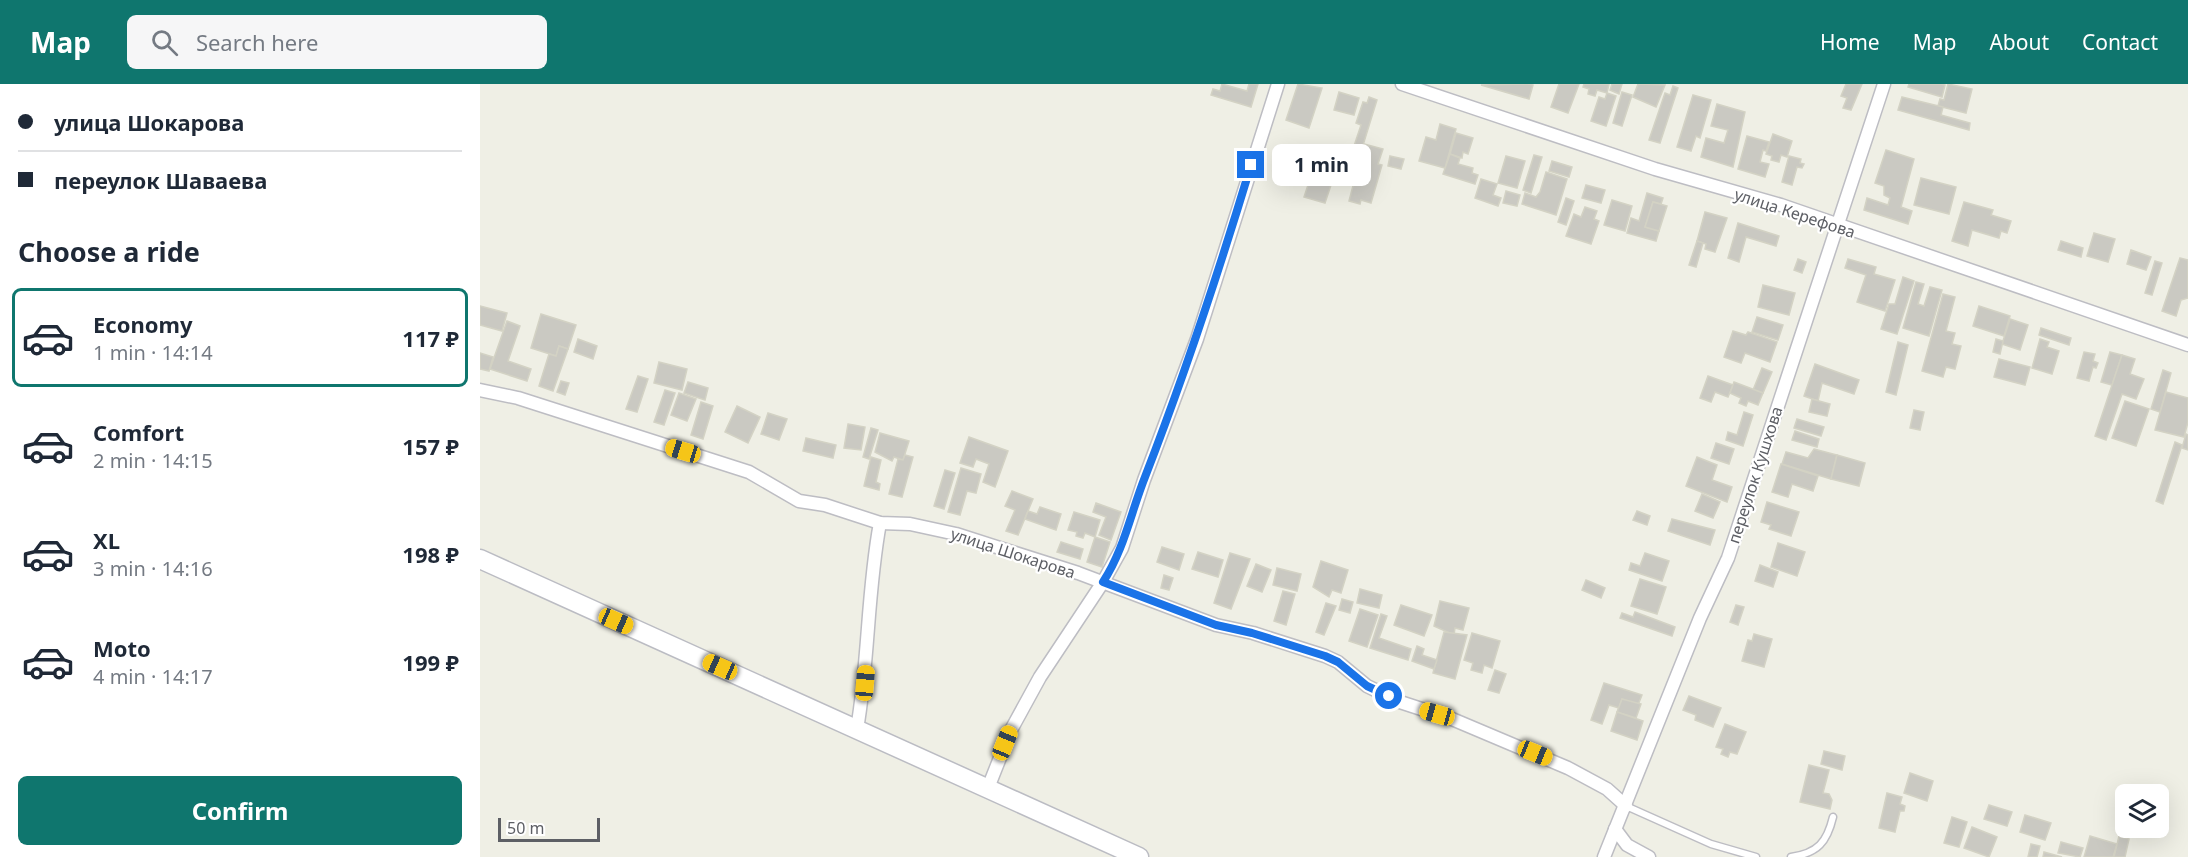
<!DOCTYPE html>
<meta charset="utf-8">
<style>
body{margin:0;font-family:"Noto Sans",sans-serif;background:#f6f6f7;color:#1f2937;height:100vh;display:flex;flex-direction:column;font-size:22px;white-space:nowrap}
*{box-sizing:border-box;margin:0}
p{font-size:20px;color:#747a83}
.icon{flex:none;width:33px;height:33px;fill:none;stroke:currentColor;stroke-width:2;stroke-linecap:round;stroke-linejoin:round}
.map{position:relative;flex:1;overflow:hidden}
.details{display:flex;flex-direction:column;background:#fff;width:480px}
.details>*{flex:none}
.guide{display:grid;align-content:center;height:132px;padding:0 18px;background:#fff}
.fabs{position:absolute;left:1635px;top:700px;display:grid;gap:12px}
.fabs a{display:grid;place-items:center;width:54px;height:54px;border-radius:9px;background:#fff;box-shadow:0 6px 24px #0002;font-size:30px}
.scale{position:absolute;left:18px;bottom:15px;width:102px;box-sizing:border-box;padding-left:6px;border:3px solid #5d5f65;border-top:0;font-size:16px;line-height:21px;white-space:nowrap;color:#5d5f65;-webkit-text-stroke:4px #fff;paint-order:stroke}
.end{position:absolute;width:27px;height:27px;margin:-14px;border:8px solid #1a73e8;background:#fff;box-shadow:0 0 0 3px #fff}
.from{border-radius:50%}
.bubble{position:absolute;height:42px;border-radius:9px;background:#fff;box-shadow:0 6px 24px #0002;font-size:20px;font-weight:700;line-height:42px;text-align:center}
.car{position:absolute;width:18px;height:36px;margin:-18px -9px;border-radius:8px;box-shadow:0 0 4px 2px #0007;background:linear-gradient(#f5c518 24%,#345 0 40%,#f5c518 0 76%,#345 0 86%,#f5c518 0)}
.guide b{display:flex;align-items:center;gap:21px;height:57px;font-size:22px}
.guide b+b{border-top:2px solid #e0e1e3}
.guide i{width:15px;height:15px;background:#1f2937}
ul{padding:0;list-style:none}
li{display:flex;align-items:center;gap:18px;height:99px;margin:0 12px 9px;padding:0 6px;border:3px solid transparent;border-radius:9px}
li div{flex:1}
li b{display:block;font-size:22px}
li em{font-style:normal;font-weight:700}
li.selected{border-color:#0f766e}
li>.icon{width:54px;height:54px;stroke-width:1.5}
h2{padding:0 18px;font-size:27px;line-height:72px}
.primary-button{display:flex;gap:12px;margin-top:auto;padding:12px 18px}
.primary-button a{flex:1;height:69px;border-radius:9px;background:#0f766e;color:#fff;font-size:24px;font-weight:700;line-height:69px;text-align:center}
header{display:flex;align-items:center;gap:36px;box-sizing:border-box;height:84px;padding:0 30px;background:#0f766e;color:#fff}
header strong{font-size:28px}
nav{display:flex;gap:33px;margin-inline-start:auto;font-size:21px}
.search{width:420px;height:54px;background:#f6f6f7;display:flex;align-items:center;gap:15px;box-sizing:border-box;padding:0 21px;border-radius:9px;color:#747a83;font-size:22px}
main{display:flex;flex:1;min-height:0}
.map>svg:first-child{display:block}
.building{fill:#cac9c2;stroke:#d3d2c4;stroke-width:1.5}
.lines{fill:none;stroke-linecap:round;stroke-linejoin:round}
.lane-casing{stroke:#bdbdc3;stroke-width:9}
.street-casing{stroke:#bdbdc3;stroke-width:15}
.secondary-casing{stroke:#bbbcc3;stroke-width:21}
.lane{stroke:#fff;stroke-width:6}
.street{stroke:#fff;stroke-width:12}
.secondary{stroke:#fff;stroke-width:18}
.route{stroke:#1a73e8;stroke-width:8}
.labels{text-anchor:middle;stroke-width:4.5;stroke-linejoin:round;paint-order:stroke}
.street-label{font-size:16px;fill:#5d5f65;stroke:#fff}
</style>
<header>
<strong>Map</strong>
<div class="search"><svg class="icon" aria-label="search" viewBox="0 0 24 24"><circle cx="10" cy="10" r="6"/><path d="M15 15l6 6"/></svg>Search here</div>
<nav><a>Home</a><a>Map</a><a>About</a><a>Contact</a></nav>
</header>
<main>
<section class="details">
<div class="guide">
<b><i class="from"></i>улица Шокарова</b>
<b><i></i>переулок Шаваева</b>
</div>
<h2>Choose a ride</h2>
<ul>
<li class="selected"><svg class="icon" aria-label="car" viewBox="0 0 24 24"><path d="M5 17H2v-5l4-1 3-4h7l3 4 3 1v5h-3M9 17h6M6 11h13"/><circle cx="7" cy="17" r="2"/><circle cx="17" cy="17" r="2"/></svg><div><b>Economy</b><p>1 min · 14:14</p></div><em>117 ₽</em></li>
<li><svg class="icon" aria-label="car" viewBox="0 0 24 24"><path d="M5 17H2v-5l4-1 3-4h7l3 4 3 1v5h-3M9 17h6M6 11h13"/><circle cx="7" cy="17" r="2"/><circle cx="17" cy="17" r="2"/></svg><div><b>Comfort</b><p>2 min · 14:15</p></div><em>157 ₽</em></li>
<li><svg class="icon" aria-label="car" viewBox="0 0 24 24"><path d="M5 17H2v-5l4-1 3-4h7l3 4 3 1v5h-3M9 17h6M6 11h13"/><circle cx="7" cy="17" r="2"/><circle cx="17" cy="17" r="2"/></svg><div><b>XL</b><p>3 min · 14:16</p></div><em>198 ₽</em></li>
<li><svg class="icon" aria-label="car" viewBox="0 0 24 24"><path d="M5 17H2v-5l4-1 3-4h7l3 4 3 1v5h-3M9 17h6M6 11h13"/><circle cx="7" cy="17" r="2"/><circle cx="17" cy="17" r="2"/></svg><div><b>Moto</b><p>4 min · 14:17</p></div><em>199 ₽</em></li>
</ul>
<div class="primary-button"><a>Confirm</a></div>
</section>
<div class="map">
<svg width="1708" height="773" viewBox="0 0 1708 773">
<rect width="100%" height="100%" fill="#efefe5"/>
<g class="building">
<path d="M742,0L767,7L769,0H778L771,23L731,11L733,5L740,7Z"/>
<path d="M818,0L842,4L829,44L806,36Z"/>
<path d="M1048,0L1053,1L1049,15L1001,1Z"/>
<path d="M1079,0H1099L1088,29L1071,23Z"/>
<path d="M1104,0H1129L1127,9L1117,6L1115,12L1108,10L1109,5L1103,3Z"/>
<path d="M1132,0H1142L1139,10L1130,6Z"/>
<path d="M1158,0L1185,1L1176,23L1153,13Z"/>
<path d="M1366,0H1382L1371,26L1363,24L1367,14L1361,12Z"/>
<path d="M1429,0H1461L1465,1L1462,13L1428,3Z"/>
<path d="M1468,0L1492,5L1486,29L1458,22L1460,15L1464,16Z"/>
<path d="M1193,2L1198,4L1180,59L1169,56L1185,9L1190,11Z"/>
<path d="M859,8L879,14L874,31L854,26Z"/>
<path d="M1142,8L1152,11L1142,42L1133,39Z"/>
<path d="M1127,9L1136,12L1126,42L1111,37L1119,13L1125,15Z"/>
<path d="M1213,11L1231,16L1220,54L1216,52L1211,67L1197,63Z"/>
<path d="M889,13L897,16L880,71L872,68L881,41L876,39L883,18L887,19Z"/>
<path d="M1422,13L1463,23L1461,31L1490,39L1489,46L1418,26Z"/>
<path d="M1237,20L1265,28L1253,83L1221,73L1226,54L1244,59L1248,46L1231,42Z"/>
<path d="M960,40L976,45L965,84L939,77L946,53L956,56Z"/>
<path d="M976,49L993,54L988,70L983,68L982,74L970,70Z"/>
<path d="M1293,50L1312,57L1307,73L1301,71L1299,78L1291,76L1292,72L1286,70Z"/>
<path d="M1267,52L1289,58L1286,67L1283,66L1280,78L1289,80L1285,93L1258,85Z"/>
<path d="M884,60L903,65L898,80L902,81L891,119L881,116L880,120L869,117Z"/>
<path d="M840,65L851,69L842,98L851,101L845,119L824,113Z"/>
<path d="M1406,66L1434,75L1421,123L1432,127L1428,140L1384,126L1387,114L1408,121L1410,114L1404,111V102L1395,99Z"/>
<path d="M970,70L980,74L978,80L993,84L992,89L998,91L995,100L963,90Z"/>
<path d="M1054,71L1062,73L1051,109L1043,106Z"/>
<path d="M910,72L924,75L921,85L908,82Z"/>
<path d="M1026,72L1045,77L1037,104L1018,99Z"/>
<path d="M1309,72L1321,75L1320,79L1324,80L1322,84L1317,83L1312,101L1302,98Z"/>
<path d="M1072,77L1092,83L1089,93L1069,87Z"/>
<path d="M827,80L834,82L829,99L822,97Z"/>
<path d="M1066,88L1087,95L1076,131L1042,120L1045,109L1056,113L1060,108Z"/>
<path d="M1441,94L1476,103L1469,130L1434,121Z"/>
<path d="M1001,95L1017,100L1013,111L1021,114L1018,122L995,114Z"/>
<path d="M1106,101L1125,106L1121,119L1102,114Z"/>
<path d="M1026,107L1040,111L1037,122L1023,119Z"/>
<path d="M1167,109L1183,114L1181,120L1173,118L1165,143L1179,147L1176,157L1147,149L1151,134L1159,137Z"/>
<path d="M1086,114L1094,117L1086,141L1078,138Z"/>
<path d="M1132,116L1152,122L1145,147L1124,141Z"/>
<path d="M1173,118L1187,122L1179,147L1165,143Z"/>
<path d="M1484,118L1513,126L1511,131L1531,137L1527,149L1521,147L1519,154L1492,146L1488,162L1472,157Z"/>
<path d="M1105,123L1117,127L1114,135L1119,137L1111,160L1086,152L1094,130L1101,133Z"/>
<path d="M1225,128L1247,134L1235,168L1225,165L1226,160L1217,157Z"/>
<path d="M1258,139L1299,152L1296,162L1266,153L1259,178L1248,174Z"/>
<path d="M1614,149L1635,155L1628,178L1607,172Z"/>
<path d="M1217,157L1223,159L1216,183L1209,181Z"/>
<path d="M1581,157L1603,164L1601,173L1578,166Z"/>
<path d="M1651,166L1671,173L1666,186L1647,180Z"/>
<path d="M1700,174L1708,176V214L1701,216L1696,232L1682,227Z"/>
<path d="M1318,175L1326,178L1322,189L1314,186Z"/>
<path d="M1368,175L1396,183L1394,190L1415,196L1405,227L1377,218L1386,191L1365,184Z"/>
<path d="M1675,177L1682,179L1672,211L1665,209Z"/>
<path d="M1423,193L1434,197L1417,250L1401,245L1409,220H1415Z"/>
<path d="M1436,198L1444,200L1438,220L1444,222L1450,203L1462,206L1449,252L1423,244Z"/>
<path d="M1283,201L1315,209L1309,231L1278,223Z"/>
<path d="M1463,210L1475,213L1466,247L1475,249L1472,260L1481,262L1475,285L1466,283L1463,293L1442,287Z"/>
<path d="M0,222L27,229L22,247L0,241Z"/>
<path d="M1499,222L1530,232L1524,252L1493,242Z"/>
<path d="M61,230L96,241L88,265L79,262L76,272L51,264Z"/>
<path d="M1277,233L1303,241L1298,256L1272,248Z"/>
<path d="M1530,235L1548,241L1540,266L1522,260Z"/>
<path d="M27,237L40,242L28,277L51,285L47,297L10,285Z"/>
<path d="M1561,244L1591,254L1589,261L1559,251Z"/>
<path d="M1253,247L1266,251L1268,248L1297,258L1290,278L1265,269L1261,279L1244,273Z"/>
<path d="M98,255L117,262L113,275L94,268Z"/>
<path d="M1516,255L1523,257L1520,270L1513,268Z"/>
<path d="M1560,255L1569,258L1567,263L1579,267L1572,290L1552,284Z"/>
<path d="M1418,258L1428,261L1416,311L1406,308Z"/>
<path d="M79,262L88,265L73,307L59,302L69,270L76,272Z"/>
<path d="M1604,268L1615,270L1613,277L1618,279L1616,284L1613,283L1609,297L1597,294Z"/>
<path d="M1630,268L1642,271L1632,301L1621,298Z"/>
<path d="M0,269L13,273L9,287L0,285Z"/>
<path d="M1642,271L1655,275L1650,290L1664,295L1656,315L1642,310L1626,356L1615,352Z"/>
<path d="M1519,275L1550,283L1545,301L1514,293Z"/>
<path d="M179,278L207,285L202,306L174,299Z"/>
<path d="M1335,280L1379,296L1374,310L1342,299L1338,317L1324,312Z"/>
<path d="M1282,284L1292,288L1283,309L1273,306Z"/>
<path d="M1683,286L1691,289L1680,328L1671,325Z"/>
<path d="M158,292L168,295L157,328L146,325Z"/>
<path d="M1228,292L1253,301L1248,313L1235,308L1231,318L1220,314Z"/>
<path d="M81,297L89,299L85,311L77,308Z"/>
<path d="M208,298L228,304L225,316L204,309Z"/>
<path d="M1254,298L1283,309L1278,321L1268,317L1266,322L1259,319L1261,314L1250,309Z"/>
<path d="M185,306L195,309L184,341L174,338Z"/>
<path d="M1686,308L1708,314V338L1704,353L1675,346Z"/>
<path d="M199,309L216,315L207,337L191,331Z"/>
<path d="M1332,315L1350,320L1347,332L1329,328Z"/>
<path d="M1645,317L1669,325L1656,362L1632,354Z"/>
<path d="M221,318L233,322L223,355L211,351Z"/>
<path d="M257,322L280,333L268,359L245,348Z"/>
<path d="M1434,326L1444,328L1440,346L1430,344Z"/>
<path d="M1264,328L1273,331L1263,362L1246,356L1248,348L1257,351Z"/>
<path d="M288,329L307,335L299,356L281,350Z"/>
<path d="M1317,335L1344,343L1341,352L1314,344Z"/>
<path d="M368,340L385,343L381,366L364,364Z"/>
<path d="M391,344L398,346L389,375L383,373Z"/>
<path d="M1315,347L1339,355L1337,363L1312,356Z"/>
<path d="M400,349L429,357L423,376L414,373L412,377L395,368Z"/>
<path d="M1706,350L1708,351V366L1702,364Z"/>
<path d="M489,353L528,367L515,403L503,398L509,380L496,375L493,383L480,379Z"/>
<path d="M326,354L356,361L353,374L323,367Z"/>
<path d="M1695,358L1702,361L1683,420L1676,417Z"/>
<path d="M1236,359L1254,365L1249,380L1231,374Z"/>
<path d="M1334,365L1357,371L1351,395L1302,380L1306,368L1328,374Z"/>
<path d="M425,371L433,373L422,413L409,410L418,375L423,376Z"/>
<path d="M1357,371L1385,379L1379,402L1351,395Z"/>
<path d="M391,373L401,376L396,398L400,400L399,406L384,402Z"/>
<path d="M1217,373L1237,381L1232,396L1252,403L1247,418L1206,402Z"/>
<path d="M1301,380L1338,392L1333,407L1312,400L1308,413L1292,408Z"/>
<path d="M481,384L501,390L496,409L487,407L480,431L468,428Z"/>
<path d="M465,386L475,389L464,425L454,422Z"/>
<path d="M532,407L553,415L538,451L526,447L535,426L525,422Z"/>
<path d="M1222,410L1240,418L1233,434L1215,427Z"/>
<path d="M1287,418L1319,428L1311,452L1289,445L1291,441L1281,438Z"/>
<path d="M616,419L641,428L631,456L619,451L626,433L613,428Z"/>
<path d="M560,423L581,430L576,446L545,435L548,427L557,430Z"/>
<path d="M1157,427L1170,432L1167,441L1153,436Z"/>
<path d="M594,428L620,436L615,453L605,449L603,454L596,452L597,448L588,446Z"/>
<path d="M1192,435L1235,446L1230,461L1188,447Z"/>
<path d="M615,453L630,458L622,483L607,478Z"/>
<path d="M581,458L603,465L600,475L577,468Z"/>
<path d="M1298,459L1325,468L1317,492L1291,483Z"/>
<path d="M682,463L704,470L699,486L677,478Z"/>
<path d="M718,468L743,476L738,493L712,485Z"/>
<path d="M750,469L770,475L751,525L734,519Z"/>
<path d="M1165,469L1189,477L1182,497L1149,486L1151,479L1160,482Z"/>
<path d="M841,477L868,486L861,509L852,506L849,513L833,503Z"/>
<path d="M776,480L791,486L782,508L767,502Z"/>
<path d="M1280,481L1298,488L1293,503L1275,497Z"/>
<path d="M797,484L821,490L817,507L793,501Z"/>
<path d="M684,491L693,494L689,506L681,504Z"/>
<path d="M1160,495L1186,503L1177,530L1151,522Z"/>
<path d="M1106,496L1125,504L1121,514L1102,506Z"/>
<path d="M880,505L902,511L899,524L877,519Z"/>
<path d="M803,507L815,510L806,541L794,537Z"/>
<path d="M862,515L873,518L870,529L859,526Z"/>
<path d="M960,517L989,524L983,546L975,544L974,551L954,542Z"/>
<path d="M846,519L856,522L844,551L836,548Z"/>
<path d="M921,521L952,531L944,552L914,541Z"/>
<path d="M1256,521L1264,523L1258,541L1250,538Z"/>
<path d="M880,525L898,531L887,563L869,557Z"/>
<path d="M1155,528L1195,543L1192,552L1140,534L1142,529L1153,533Z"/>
<path d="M901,530L907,532L899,554L931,565L928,576L890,564Z"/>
<path d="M964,548L987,551L975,595L953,589Z"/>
<path d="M992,549L1020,557L1012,584L1004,581L1002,589L991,586L993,579L984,576Z"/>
<path d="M1274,550L1292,555L1284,583L1262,577L1268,556L1272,557Z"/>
<path d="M937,562L944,565L942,571L957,576L954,585L932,577Z"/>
<path d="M1015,586L1026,590L1019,609L1008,606Z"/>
<path d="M1124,599L1162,611L1158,621L1142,615L1139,624L1129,621L1122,640L1111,636Z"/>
<path d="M1209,612L1241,624L1233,643L1215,636L1216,631L1203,626Z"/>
<path d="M1142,615L1161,620L1156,634L1137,628Z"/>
<path d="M1137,628L1163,637L1157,656L1131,647Z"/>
<path d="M1245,640L1266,648L1257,670L1250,668L1248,673L1241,670L1243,665L1236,663Z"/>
<path d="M1344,667L1365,672L1362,686L1341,680Z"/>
<path d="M1329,681L1349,686L1343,709L1349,710L1352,716L1350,725L1320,718Z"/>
<path d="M1430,689L1453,697L1447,717L1424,709Z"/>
<path d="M1407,709L1422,713L1420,720L1425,722L1424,727H1420L1415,748L1399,744Z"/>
<path d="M1509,721L1532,728L1527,742L1504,735Z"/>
<path d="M1545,731L1571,739L1565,756L1540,748Z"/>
<path d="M1472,733L1487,738L1479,763L1464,759Z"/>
<path d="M1492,743L1517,753L1509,773L1484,764Z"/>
<path d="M1610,752L1637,760L1633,773H1604Z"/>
<path d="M1639,752L1649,755L1645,773H1634Z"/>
<path d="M1581,758L1603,764L1600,773L1578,769Z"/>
<path d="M1551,760L1560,762L1557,773H1548Z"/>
<path d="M1564,768L1582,773H1563Z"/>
</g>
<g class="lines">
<defs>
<g id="lane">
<path d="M1146,722L1231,760L1276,773"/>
<path d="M1311,773C1338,769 1347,758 1353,733"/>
</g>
<g id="street">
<path d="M922,0L1175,85L1301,121L1708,261"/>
<path d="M0,306L38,314L269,388L319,417L345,421L400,439L430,440L476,450L598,489L736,541L773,549L845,572L858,578L887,602L920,618L972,635L1088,684L1127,705L1146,722"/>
<path d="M377,645C389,576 387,508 400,439"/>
<path d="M508,704L531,646L560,593L623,498L642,464L664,396L717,255L798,0"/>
<path d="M1135,745L1147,761L1169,773"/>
<path d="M1124,773L1220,534L1248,474L1404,0"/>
</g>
<path id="secondary" d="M0,475L659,773"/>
</defs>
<use href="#lane" class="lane-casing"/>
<use href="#street" class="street-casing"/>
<use href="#secondary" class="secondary-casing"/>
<use href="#lane" class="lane"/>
<use href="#street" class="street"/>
<use href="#secondary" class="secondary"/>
</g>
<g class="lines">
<path class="route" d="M771,81C739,187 705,290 665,393C651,428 644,466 623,498L736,541L772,549L845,572L858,578L887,602L909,612"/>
</g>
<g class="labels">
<g class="street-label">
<text transform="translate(1315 129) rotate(18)" y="6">улица Керефова</text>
<text transform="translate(1275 391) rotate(-72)" y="6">переулок Кушхова</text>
<text transform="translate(533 469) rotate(18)" y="6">улица Шокарова</text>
</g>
</g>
</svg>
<div class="fabs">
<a><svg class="icon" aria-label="layers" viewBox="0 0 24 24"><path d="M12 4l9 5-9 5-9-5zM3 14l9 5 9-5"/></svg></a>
</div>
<div class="scale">50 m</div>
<i class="end from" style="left:909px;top:612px"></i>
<i class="end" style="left:771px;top:81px"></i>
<div class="bubble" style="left:792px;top:60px;width:99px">1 min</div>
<i class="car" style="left:203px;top:367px;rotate:287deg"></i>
<i class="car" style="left:136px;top:537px;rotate:114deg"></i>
<i class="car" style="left:240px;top:583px;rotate:294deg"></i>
<i class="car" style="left:385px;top:599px;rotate:5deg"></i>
<i class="car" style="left:957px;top:630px;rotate:286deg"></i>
<i class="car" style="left:525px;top:659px;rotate:22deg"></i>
<i class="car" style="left:1055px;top:669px;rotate:112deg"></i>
</div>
</main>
